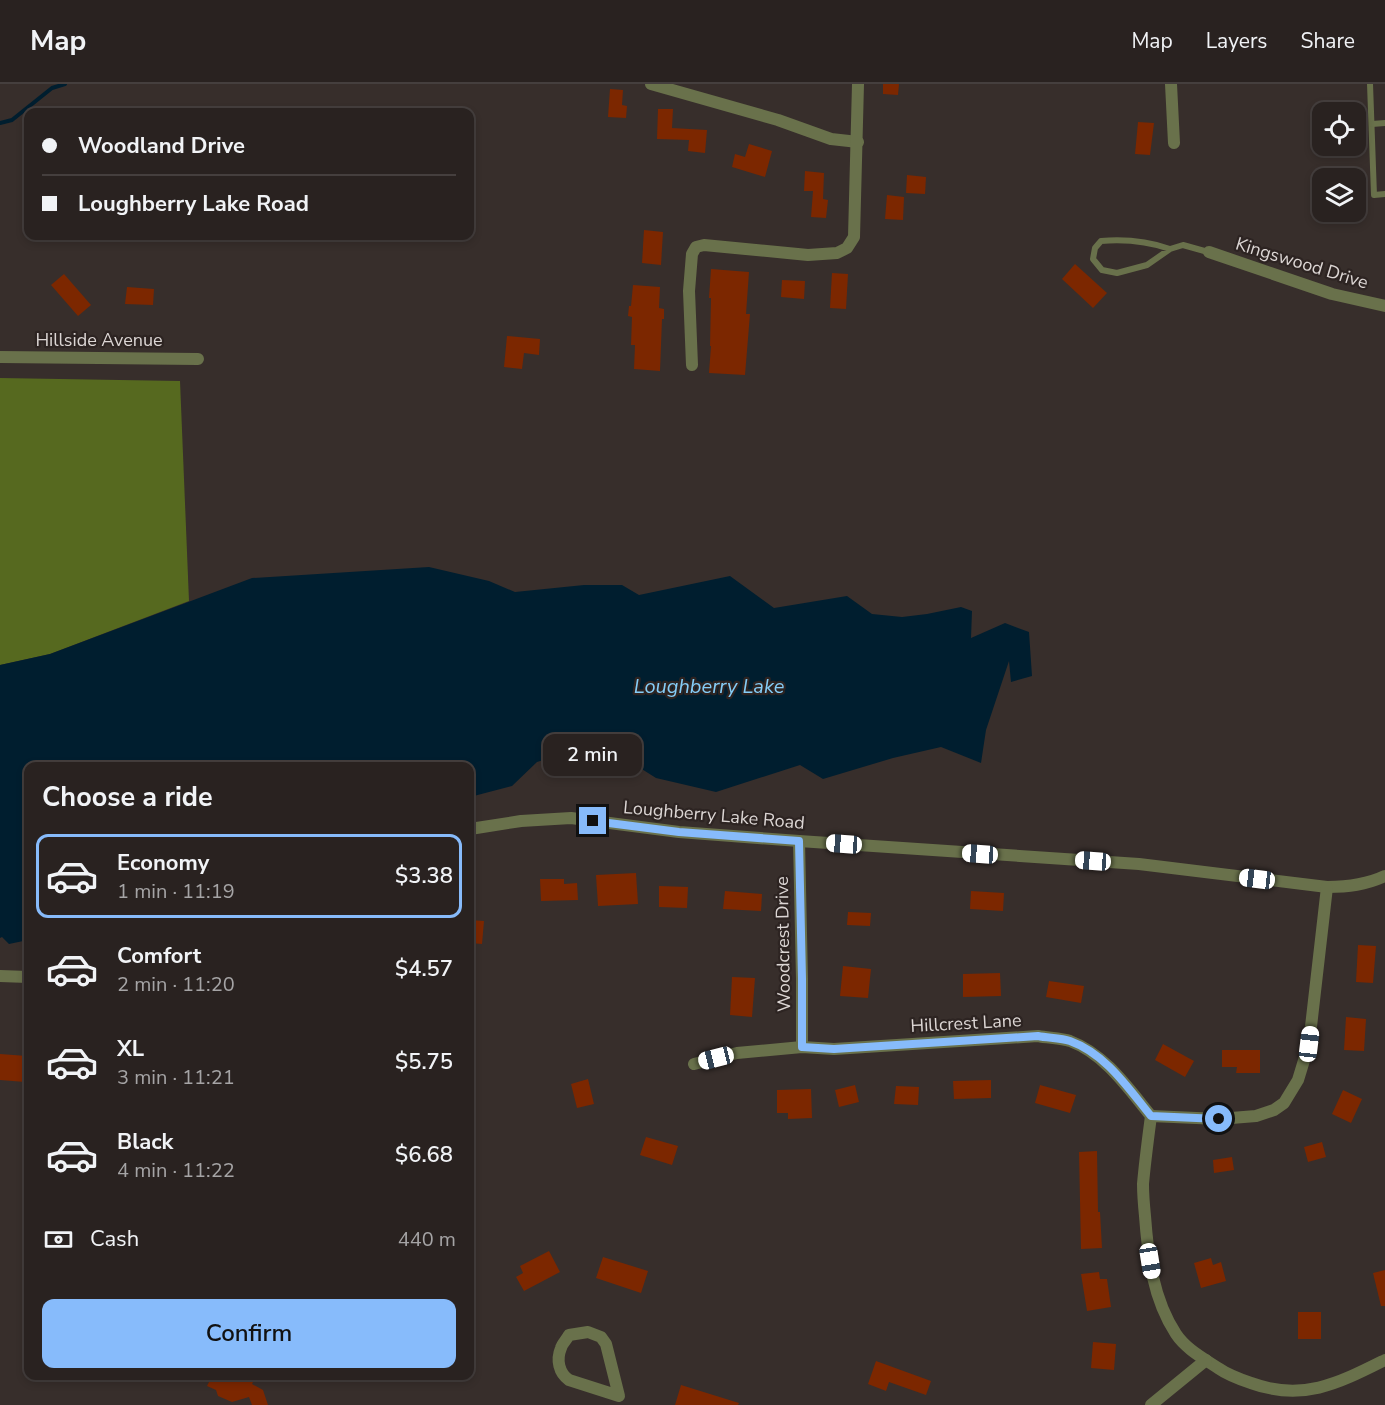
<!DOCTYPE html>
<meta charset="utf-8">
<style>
body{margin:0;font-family:"Nunito Sans",sans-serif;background:#352f2d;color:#f1f3f6;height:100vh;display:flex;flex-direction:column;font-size:22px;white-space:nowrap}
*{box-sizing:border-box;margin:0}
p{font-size:20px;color:#a5a4a5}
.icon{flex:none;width:33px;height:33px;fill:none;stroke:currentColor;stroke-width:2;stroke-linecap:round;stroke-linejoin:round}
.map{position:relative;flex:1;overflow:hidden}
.details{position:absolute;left:24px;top:678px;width:450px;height:618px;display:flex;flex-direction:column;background:#292220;border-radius:12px;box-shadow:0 3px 9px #0003,0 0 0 2px #453f3e}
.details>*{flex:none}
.guide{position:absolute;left:24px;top:24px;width:450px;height:132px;border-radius:12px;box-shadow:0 3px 9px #0003,0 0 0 2px #453f3e;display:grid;align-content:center;height:132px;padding:0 18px;background:#292220}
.fabs{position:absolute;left:1312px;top:18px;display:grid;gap:12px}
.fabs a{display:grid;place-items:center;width:54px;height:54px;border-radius:12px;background:#292220;box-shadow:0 3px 9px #0003,0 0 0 2px #453f3e;font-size:30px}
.end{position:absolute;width:27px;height:27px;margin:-14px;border:8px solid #87bbfb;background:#111;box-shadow:0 0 0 3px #111}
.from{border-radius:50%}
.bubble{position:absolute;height:42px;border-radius:12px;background:#292220;box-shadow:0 3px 9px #0003,0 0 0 2px #453f3e;font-size:20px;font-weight:600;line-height:42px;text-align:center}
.car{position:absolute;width:18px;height:36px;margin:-18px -9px;border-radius:8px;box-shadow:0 0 4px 2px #0007;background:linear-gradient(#fff 24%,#345 0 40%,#fff 0 76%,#345 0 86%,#fff 0)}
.guide b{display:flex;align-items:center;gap:21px;height:57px;font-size:22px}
.guide b+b{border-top:2px solid #453f3e}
.guide i{width:15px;height:15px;background:#f1f3f6}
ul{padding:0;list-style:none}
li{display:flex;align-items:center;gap:18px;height:84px;margin:0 12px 9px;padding:0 6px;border:3px solid transparent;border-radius:12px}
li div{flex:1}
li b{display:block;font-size:22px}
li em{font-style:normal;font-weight:600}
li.selected{border-color:#87bbfb}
li>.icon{width:54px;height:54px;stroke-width:1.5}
h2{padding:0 18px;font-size:27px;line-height:72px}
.pay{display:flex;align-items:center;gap:15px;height:66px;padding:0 18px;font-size:22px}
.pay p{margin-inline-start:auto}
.button{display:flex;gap:12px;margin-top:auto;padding:12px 18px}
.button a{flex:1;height:69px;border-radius:12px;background:#87bbfb;color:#111;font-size:24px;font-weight:600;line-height:69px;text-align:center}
header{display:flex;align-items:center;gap:36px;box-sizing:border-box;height:84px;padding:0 30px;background:#292220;border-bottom:2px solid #453f3e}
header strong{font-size:28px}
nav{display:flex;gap:33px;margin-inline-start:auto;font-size:21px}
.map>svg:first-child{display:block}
.forest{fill:#56691f}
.water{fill:#001e2f}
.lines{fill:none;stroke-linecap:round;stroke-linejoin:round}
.stream{stroke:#001e2f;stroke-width:4}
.building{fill:#7c2700}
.lane{stroke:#69714b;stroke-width:6}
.street{stroke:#69714b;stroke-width:12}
.route{stroke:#87bbfb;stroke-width:8}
.labels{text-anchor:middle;stroke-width:4.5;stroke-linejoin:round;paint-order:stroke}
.street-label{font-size:18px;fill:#dcd6d4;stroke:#2d2422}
.water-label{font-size:20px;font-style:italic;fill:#85cdf7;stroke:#2d2422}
</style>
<header>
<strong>Map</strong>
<nav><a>Map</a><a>Layers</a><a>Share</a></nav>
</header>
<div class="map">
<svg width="1385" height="1321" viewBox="0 0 1385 1321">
<rect width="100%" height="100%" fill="#372e2b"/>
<path class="forest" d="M0,294L180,297L189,517L50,570L0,581Z"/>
<path class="water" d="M429,483L489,497L515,508L584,501H622L639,511L730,492L774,524L847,512L872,530L902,533L927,530L961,523L972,527L971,554L1005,539L1029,548L1032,592L1011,598L1009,577L986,646L981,679L941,663L893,674L823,695L800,681L716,708L656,694L618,670L576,666L537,678L512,702L470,713V682H28V856L9,860L2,853L0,854V581L50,570L252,494Z"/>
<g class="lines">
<path class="stream" d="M0,39L12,36L52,4L65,0"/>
</g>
<g class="building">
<path d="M883,0H899L898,11L883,10Z"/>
<path d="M610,5L623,6L622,21L627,22L626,34L608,33Z"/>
<path d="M658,25H673L672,44L707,46L705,69L688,67L689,56L657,55Z"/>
<path d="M1138,38L1154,39L1150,71L1135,70Z"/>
<path d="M749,60L772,67L765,93L732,83L735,70L745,73Z"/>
<path d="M805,87L824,89L823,115L828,116L826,134L811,133L813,107H804Z"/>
<path d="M907,91L926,93L925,110L906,109Z"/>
<path d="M887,111L904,113L903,136L885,135Z"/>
<path d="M644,146L663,148L661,181L642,179Z"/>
<path d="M1075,180L1107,209L1093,224L1062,195Z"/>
<path d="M711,185L749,188L746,230H750L745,291L709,289L711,262H710L711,214H709Z"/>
<path d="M832,189L848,190L846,225L830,224Z"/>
<path d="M64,190L91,221L78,232L51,201Z"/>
<path d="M782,196L805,197L804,215L781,213Z"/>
<path d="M633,201L660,203L659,224L664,225V235H662L660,287L634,285L635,261H631L632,233L628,232L629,222H631Z"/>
<path d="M127,203L154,205L153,221L125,220Z"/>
<path d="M507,252L540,255L539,271L524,269L522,285L504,283Z"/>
<path d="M636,789L638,820L598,822L596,791Z"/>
<path d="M540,795H564V800L577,799L578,816L541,817Z"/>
<path d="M659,802L688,803L687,824L659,823Z"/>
<path d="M725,807L762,810L761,827L723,825Z"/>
<path d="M971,807L1004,809L1003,827L970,825Z"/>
<path d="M848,828L871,829L870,842L847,841Z"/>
<path d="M470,836L484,837L482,860L470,859Z"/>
<path d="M1358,861L1376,862L1373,899L1356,898Z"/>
<path d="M843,882L871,885L868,914L840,912Z"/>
<path d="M1000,889L1001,912L963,913V890Z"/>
<path d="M732,893L755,894L752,933L730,931Z"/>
<path d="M1049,897L1084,902L1081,919L1046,913Z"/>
<path d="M1346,933L1366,935L1364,967L1344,966Z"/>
<path d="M1163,960L1194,977L1185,993L1155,976Z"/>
<path d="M1222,966H1260V989H1236L1237,983H1222Z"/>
<path d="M0,970L27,972L25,998L0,996Z"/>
<path d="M588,995L594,1020L577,1024L571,1000Z"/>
<path d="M991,996V1014L954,1015L953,997Z"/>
<path d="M855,1001L859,1018L839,1023L835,1006Z"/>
<path d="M1040,1001L1076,1011L1070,1029L1035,1019Z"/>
<path d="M896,1002L919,1003L918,1021L894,1020Z"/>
<path d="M811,1005L812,1034L788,1035V1029H777V1006Z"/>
<path d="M1343,1006L1362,1015L1351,1039L1332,1030Z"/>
<path d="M646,1053L678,1062L672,1081L640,1071Z"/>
<path d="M1322,1058L1326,1073L1308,1078L1304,1063Z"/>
<path d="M1097,1067L1098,1128H1100L1102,1164L1081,1165L1079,1068Z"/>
<path d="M1232,1073L1234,1086L1214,1089L1213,1076Z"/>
<path d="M549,1167L560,1188L524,1207L516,1193L523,1189L520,1182Z"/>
<path d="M603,1173L648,1187L641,1209L596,1194Z"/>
<path d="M1211,1174L1213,1181L1221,1178L1226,1197L1201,1204L1194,1179Z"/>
<path d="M1385,1186V1222H1381L1373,1189Z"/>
<path d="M1099,1188L1100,1195H1107L1111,1223L1087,1227L1081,1190Z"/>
<rect x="1298" y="1228" width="23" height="27"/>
<path d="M1093,1258L1116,1260L1114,1286L1091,1284Z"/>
<path d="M876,1277L931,1297L926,1311L889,1298L886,1307L868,1300Z"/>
<path d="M212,1292H256L252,1300L263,1306L268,1321H252L249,1313L232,1318L218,1312L216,1306L207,1302Z"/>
<path d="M681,1301L739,1319L738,1321H675Z"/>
</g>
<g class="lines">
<g class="lane">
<path d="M1370,0L1374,111L1385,110"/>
<path d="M1372,40L1385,39"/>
<path d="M1170,165C1147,157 1125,155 1101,157L1095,164L1093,175L1102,186L1117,189L1147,181L1170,165L1183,161L1208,168"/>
</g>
<g class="street">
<path d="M651,0L778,36L831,55L858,58"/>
<path d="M1171,0L1174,59"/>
<path d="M1209,168L1332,210L1385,222"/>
<path d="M0,273L198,275"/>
<path d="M692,281L689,207L692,170L696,163L704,161L808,171L837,169L847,164L854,153L858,0"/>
<path d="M470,745L521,737L571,734L679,748L799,757L1139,780L1327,803C1348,803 1366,801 1385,792"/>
<path d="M799,757L802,895V963"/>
<path d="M0,892L28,893"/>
<path d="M694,980L737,969L802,963L834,965L1038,952C1048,954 1061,954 1070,957C1105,970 1128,1004 1151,1032C1148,1055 1145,1077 1143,1100C1143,1111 1144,1122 1145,1132C1148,1173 1153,1215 1176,1250C1186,1265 1203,1274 1218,1284C1228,1291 1239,1295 1251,1299C1303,1318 1339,1299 1385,1276"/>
<path d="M1151,1032L1219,1035L1256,1032L1274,1026L1284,1019L1298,996L1309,960L1327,803"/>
<path d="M588,1248L601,1253L606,1260L619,1312L569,1296C559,1289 556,1276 561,1264C562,1260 567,1255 569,1251Z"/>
<path d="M1151,1321L1206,1276"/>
</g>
</g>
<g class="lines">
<path class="route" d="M593,737L679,748L799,757L802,895V963L834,965L1038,952C1048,954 1061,954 1070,957C1106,970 1128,1004 1151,1032L1219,1035"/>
</g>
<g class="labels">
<g class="street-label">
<text transform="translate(1302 179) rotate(17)" y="6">Kingswood Drive</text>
<text x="99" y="262">Hillside Avenue</text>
<text transform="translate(714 731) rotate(5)" y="6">Loughberry Lake Road</text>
<text transform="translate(783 860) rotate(-91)" y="6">Woodcrest Drive</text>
<text transform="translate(966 939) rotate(-3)" y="6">Hillcrest Lane</text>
</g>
<g class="water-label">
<text x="709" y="609">Loughberry Lake</text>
</g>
</g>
</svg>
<div class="fabs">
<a><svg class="icon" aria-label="locate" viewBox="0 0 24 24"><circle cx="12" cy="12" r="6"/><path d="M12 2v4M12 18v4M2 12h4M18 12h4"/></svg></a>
<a><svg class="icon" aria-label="layers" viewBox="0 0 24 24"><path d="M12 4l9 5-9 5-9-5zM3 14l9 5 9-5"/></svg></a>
</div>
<i class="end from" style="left:1219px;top:1035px"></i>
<i class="end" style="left:593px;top:737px"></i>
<div class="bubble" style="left:543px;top:650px;width:99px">2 min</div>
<i class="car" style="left:844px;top:760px;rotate:274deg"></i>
<i class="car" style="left:980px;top:770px;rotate:274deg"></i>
<i class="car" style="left:1093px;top:777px;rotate:274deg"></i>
<i class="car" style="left:1257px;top:795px;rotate:277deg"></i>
<i class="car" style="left:1309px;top:960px;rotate:7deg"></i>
<i class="car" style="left:716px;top:974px;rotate:256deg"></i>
<i class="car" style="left:1150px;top:1177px;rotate:171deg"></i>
<div class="guide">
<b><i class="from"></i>Woodland Drive</b>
<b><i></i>Loughberry Lake Road</b>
</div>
<section class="details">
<h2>Choose a ride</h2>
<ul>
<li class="selected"><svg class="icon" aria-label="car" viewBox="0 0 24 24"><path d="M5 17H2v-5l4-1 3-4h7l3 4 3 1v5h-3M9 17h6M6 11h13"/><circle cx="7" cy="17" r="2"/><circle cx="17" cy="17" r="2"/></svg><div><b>Economy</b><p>1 min · 11:19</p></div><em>$3.38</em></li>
<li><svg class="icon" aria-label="car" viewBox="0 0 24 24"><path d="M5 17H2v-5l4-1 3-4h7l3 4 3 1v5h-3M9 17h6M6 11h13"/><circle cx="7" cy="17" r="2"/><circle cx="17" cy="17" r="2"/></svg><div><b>Comfort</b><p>2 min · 11:20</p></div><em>$4.57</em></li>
<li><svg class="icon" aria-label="car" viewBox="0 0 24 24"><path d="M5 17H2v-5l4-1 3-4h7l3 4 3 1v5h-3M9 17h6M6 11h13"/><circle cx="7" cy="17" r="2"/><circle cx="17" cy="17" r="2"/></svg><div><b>XL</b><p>3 min · 11:21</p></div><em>$5.75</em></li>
<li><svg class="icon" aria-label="car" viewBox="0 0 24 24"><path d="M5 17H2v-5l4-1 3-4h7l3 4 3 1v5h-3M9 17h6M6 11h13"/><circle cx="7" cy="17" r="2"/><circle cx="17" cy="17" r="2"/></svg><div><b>Black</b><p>4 min · 11:22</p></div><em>$6.68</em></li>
</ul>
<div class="pay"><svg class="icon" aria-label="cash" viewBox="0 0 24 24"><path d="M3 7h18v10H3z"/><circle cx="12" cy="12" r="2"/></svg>Cash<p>440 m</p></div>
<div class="button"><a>Confirm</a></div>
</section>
</div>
